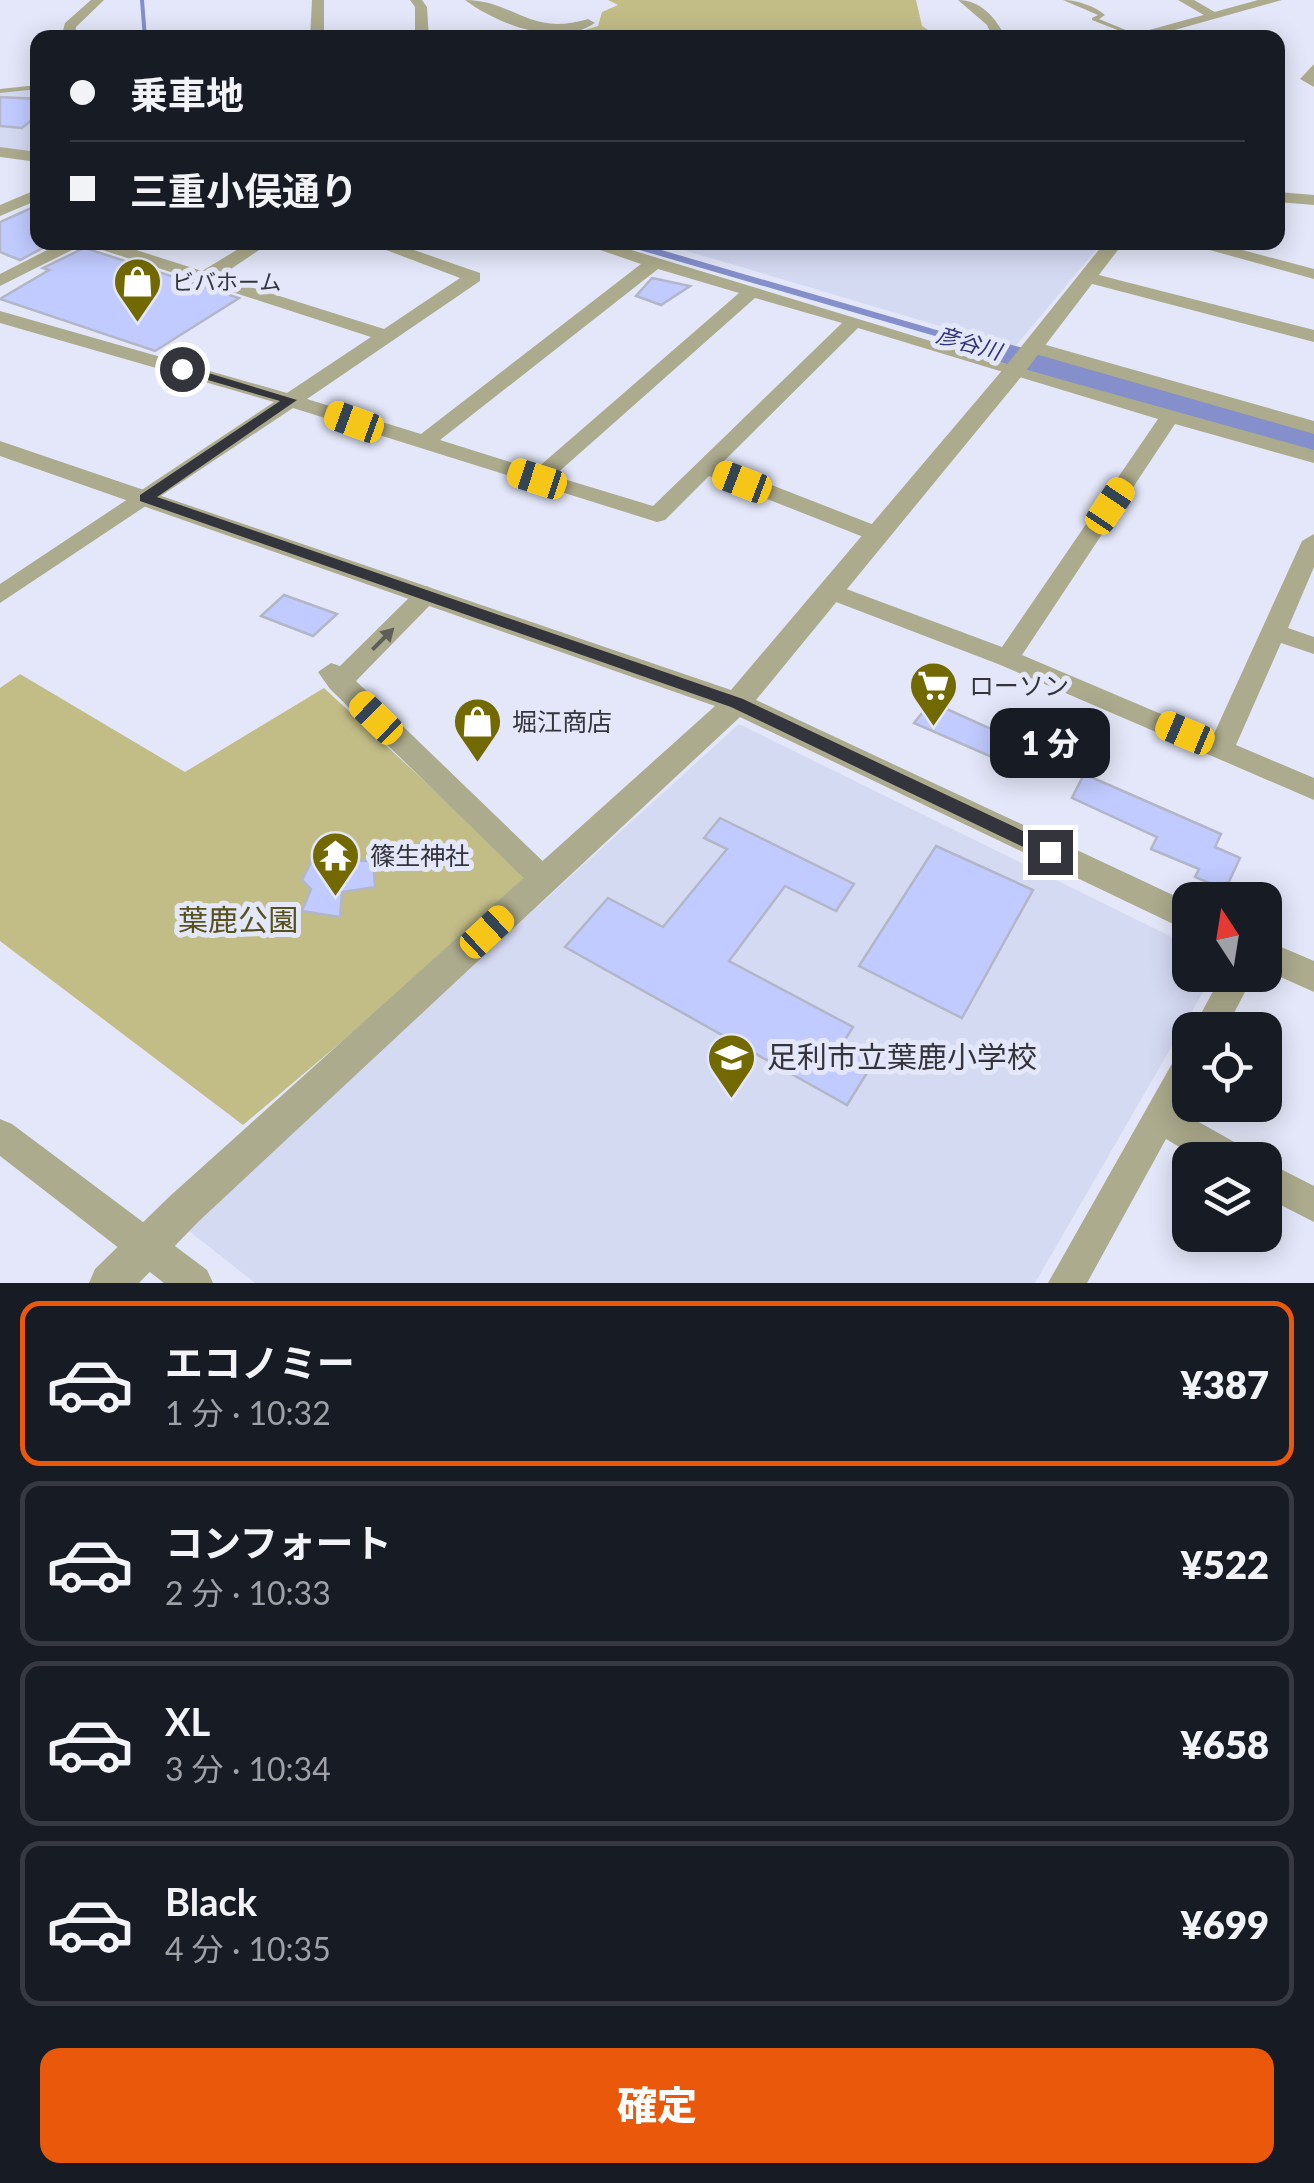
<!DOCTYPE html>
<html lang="ja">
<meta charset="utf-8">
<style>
body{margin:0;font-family:Lato,"Noto Sans JP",sans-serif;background:#20242c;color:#f1f3f6;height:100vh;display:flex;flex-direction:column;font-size:38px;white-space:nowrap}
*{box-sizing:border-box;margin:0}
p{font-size:32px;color:#9ea1a6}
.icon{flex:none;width:55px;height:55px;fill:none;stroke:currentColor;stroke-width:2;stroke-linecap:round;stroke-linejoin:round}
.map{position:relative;height:1283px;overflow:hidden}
.details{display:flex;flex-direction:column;background:#171b24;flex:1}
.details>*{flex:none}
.top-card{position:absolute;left:30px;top:30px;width:1255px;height:220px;border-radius:20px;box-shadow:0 5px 25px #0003;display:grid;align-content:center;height:220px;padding:0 40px;background:#171b24}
.needle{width:65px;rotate:348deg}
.controls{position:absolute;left:1172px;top:882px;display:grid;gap:20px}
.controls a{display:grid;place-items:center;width:110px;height:110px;border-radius:20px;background:#171b24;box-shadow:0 5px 25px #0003;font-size:50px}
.end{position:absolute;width:45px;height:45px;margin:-22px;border:12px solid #34353c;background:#fff;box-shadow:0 0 0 5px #fff}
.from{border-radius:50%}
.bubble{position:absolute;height:70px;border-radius:20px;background:#171b24;box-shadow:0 5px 25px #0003;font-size:32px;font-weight:800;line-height:70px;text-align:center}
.car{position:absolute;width:30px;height:60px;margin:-30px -15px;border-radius:12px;box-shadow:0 0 8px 2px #0007;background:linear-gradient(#f5c518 24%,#345 0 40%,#f5c518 0 76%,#345 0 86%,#f5c518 0)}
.top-card b{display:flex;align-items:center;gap:35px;height:95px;font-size:38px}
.top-card b+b{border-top:2px solid #363941}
.top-card i{width:25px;height:25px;background:#f1f3f6}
ul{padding:18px 0 0;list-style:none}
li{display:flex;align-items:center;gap:30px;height:165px;margin:0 20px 15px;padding:0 20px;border:5px solid #363941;border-radius:20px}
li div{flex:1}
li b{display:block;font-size:38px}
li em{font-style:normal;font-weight:800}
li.active{border-color:#ea580c}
li>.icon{width:90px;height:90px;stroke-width:1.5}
.button{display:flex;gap:20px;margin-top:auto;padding:20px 40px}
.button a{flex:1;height:115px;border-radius:20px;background:#ea580c;color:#fff;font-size:40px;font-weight:800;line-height:115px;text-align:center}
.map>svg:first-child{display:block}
.built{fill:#d5daf3}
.green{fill:#c2bd87}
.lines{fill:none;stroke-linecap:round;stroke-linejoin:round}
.stream-far1{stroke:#848fcb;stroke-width:4}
.stream{stroke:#848fcb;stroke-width:6}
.river{fill:#848fcb;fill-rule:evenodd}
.building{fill:#c1cbff;stroke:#b2b6c7;stroke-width:2.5}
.service{fill:#adab8d;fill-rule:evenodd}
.minor{fill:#adab8d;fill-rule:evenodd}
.tertiary{fill:#adab8d;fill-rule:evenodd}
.oneway{fill:#5e5e58}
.route{fill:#34353c}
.labels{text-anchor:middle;stroke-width:10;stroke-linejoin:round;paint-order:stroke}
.far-poi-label{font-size:22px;fill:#34353c;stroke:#e3e7f9;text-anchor:start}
.far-water-label{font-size:22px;font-style:italic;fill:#2f337b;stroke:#e3e7f9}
.poi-label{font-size:25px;fill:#34353c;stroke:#e3e7f9;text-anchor:start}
.near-park-label{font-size:30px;fill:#57521d;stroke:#e3e7f9}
.near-poi-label{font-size:30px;fill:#34353c;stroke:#e3e7f9;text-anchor:start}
</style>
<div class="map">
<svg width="1314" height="1283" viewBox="0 0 1314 1283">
<rect width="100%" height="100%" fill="#e3e7f9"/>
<g class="built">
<path d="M37,88V152L0,147V92Z"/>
<path d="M660,243L1102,242V243L1014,348Z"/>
<path d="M739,724L1190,946V975H1213L1035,1283H255L184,1227Z"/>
</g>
<g class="green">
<path d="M608,0H916L922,26L939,37H873L866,34L853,38L560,37L598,26L602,12L618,5Z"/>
<path d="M20,674L185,772L324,688L532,881L243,1125L0,941V688Z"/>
</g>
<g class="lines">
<path class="stream-far1" d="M142,0L145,38"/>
<path class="stream" d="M623,242L977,345"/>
<path class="river" d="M977,335L1314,431V454L965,352L960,345L965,338Z"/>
</g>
<g class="building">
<path d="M0,97L38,99V115L22,128L0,126Z"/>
<path d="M38,205V242H54L20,260L0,252V222Z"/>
<path d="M84,248L88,249L239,298L155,351L0,299L49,270L43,268Z"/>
<path d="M652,278L690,286L661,305L636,296Z"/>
<path d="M284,595L337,614L313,636L261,616Z"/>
<path d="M931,702L1018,741L1001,761L914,723Z"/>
<path d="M1084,774L1221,834L1215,847L1240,858L1225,890L1195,877L1199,869L1151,849L1157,837L1072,798Z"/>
<path d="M720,818L854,884L836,911L785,886L729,961L853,1027L843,1043L875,1060L847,1105L565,947L608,898L663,927L727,849L704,838Z"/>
<path d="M936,846L1033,890L962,1018L859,966Z"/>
<path d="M312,860L373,861L375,887L342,892L340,917L302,911L311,889L302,880Z"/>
</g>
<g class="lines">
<g class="service">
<path d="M1063,0C1076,0 1095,6 1105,15L1099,19L1138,35L1133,36L1092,20V18L1098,15Z"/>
<path d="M38,85V89L0,93V89Z"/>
</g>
<g class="minor">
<path d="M91,0H104L76,27L75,38H61L65,23Z"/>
<path d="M312,0H324V38H310Z"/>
<path d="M410,0H422L427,7L429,38H415V7Z"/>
<path d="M465,0C515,0 528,37 588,19L595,23C558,48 497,24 465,0Z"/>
<path d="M958,0C981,0 996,18 1006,38H993L987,25Z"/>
<path d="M1178,0H1194L1220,15L1209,18Z"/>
<path d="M1314,64V87L1300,79Z"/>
<path d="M38,189V200L0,216V205Z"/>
<path d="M1278,192L1314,195V205L1278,202Z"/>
<path d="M63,242H111L202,271L250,242H271L219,277L384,329L460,278L365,242H391L480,273V281L307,399L421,434L641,264L577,242H605L1020,368L1314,450V463L1175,424L1022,655L1213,736L1302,541L1314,534V567L1288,628L1314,637V654L1281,643L1236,745L1314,778V800L998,664L823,597L820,592L823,587H841L1002,647L1158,419L858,328L720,465L887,530L890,535L887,540H871L709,476L665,520L657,522L293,408L0,603V584L274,402L0,323V311L287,393L371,337L84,244L0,286V274ZM658,269L739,293L535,470L440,440ZM755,298L842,323L653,506L554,476Z"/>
<path d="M1181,242H1212L1314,269V279Z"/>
<path d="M1087,272L1314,330V342L1081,281L1078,277Z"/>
<path d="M1032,341L1314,421V434L1025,351L1022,347Z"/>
<path d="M427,586L439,594L436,599L356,681L554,872L559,880L554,888L544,892L534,888L330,689L318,672L331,663L340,666L418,589Z"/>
<path d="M1222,975H1254L1225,1030H1192Z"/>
<path d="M1190,1048V1095L1181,1112L1245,1148L1250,1160H1201L1166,1139L1087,1283H1048L1178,1053Z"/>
<path d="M0,1119L12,1124L207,1270L213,1283H164L0,1156Z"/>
<path d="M1265,1161L1314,1186V1222L1265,1197Z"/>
</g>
<g class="tertiary">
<path d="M1258,0H1282L1146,38H1120Z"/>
<path d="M0,147L38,152V162L0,157Z"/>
<path d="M1105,242H1124L1021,377L756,700L1190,903V932L740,717L198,1222L139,1283H89L95,1269L170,1196L715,706L0,456V441L731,690L1005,367Z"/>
<path d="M1265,940L1314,961V992L1265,970Z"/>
</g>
</g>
<defs><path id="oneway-solid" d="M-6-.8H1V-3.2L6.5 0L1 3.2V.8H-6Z" transform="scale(2.5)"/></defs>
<use class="oneway" href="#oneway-solid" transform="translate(383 639) rotate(-45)"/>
<path class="route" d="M182,365L297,400L157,497L743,699L1057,847V857H1044L731,707L140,501V495L280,401L177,371L175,369Z"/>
<defs>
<symbol id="shop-pin" viewBox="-11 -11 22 30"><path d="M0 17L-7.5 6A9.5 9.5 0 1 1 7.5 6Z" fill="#726901" stroke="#e3e7f9"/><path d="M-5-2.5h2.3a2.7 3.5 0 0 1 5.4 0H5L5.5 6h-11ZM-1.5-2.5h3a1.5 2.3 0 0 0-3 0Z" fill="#fff"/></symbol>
<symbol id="supermarket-pin" viewBox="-11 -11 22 30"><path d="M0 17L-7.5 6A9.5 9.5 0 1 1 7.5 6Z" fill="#726901" stroke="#e3e7f9"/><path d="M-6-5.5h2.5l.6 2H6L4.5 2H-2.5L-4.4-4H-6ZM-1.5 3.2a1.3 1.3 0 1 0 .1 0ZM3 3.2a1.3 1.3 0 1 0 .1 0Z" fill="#fff"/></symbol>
<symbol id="temple-pin" viewBox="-11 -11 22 30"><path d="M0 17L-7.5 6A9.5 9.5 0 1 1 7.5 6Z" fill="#726901" stroke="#e3e7f9"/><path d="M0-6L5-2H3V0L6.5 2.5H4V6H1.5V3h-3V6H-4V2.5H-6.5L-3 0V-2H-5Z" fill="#fff"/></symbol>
<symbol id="school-pin" viewBox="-11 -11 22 30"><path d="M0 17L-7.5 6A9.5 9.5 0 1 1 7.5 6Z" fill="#726901" stroke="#e3e7f9"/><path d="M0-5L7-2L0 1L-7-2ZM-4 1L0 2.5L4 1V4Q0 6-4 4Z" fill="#fff"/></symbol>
</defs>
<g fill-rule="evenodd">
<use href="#shop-pin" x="110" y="254" width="55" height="75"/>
<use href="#supermarket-pin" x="906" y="658" width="55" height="75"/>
<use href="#shop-pin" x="450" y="694" width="55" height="75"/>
<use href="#temple-pin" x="308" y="828" width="55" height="75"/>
<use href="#school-pin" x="704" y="1030" width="55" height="75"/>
</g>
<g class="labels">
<g class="far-poi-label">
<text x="172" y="290">ビバホーム</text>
</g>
<g class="far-water-label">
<text transform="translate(969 343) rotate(16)" y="8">彦谷川</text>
</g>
<g class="poi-label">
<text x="969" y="695">ローソン</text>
<text x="512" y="731">堀江商店</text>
<text x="370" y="865">篠生神社</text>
</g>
<g class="near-park-label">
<text x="238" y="931">葉鹿公園</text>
</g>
<g class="near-poi-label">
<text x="767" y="1068">足利市立葉鹿小学校</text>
</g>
</g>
</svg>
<div class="controls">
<a><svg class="needle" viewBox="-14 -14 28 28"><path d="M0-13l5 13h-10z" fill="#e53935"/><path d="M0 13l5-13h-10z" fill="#9ea1a6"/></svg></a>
<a><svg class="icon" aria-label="locate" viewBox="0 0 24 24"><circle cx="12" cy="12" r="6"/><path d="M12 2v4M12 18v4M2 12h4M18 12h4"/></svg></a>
<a><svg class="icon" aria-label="layers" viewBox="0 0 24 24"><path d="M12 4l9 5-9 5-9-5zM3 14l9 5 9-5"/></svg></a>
</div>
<i class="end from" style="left:182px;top:369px"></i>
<i class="end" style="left:1050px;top:852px"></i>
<div class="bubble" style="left:990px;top:708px;width:120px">1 分</div>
<i class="car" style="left:354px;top:422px;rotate:290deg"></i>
<i class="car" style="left:537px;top:479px;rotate:288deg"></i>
<i class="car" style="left:742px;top:482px;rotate:291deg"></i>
<i class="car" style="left:1110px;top:506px;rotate:34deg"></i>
<i class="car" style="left:376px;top:718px;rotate:314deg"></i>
<i class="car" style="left:1185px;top:733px;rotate:293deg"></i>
<i class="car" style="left:487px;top:932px;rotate:47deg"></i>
<div class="top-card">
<b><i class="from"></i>乗車地</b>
<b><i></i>三重小俣通り</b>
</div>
</div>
<section class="details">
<ul>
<li class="active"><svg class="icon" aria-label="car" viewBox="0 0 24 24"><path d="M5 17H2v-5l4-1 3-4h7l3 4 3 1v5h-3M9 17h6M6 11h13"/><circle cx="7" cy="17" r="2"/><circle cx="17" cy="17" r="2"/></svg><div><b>エコノミー</b><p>1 分 · 10:32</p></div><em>¥387</em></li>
<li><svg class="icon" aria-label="car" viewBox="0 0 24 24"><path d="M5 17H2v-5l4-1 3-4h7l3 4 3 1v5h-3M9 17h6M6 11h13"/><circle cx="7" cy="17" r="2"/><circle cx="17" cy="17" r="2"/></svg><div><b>コンフォート</b><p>2 分 · 10:33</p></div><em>¥522</em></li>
<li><svg class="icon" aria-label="car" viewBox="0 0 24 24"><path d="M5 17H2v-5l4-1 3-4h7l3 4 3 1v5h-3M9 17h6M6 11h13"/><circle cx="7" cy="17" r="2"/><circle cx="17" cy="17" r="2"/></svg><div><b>XL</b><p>3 分 · 10:34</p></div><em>¥658</em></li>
<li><svg class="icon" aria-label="car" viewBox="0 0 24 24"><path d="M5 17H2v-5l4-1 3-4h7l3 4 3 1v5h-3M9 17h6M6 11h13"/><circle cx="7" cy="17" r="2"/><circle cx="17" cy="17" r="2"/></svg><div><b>Black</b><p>4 分 · 10:35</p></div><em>¥699</em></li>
</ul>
<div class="button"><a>確定</a></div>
</section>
